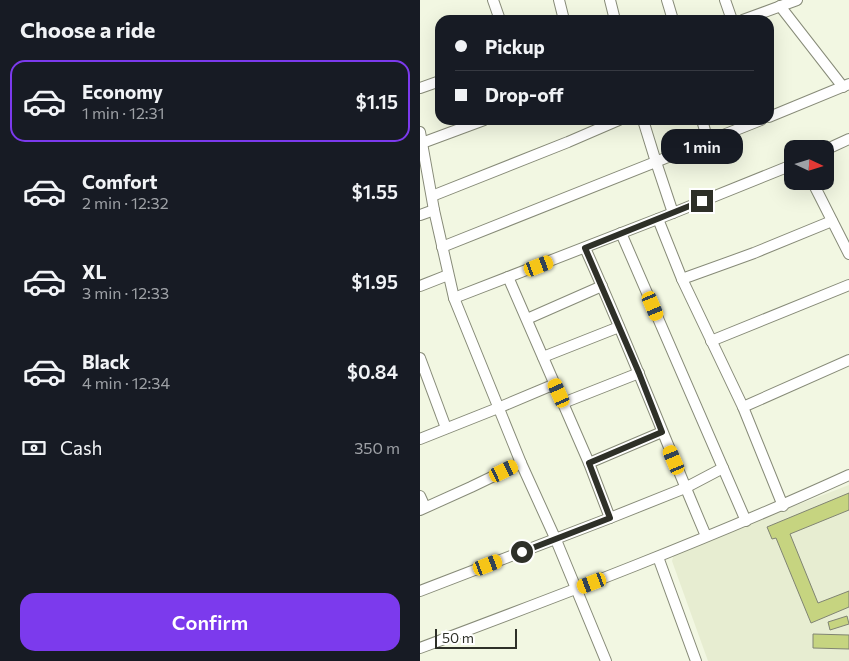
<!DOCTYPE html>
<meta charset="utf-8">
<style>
body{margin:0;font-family:Commissioner,sans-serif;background:#242831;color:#f1f3f6;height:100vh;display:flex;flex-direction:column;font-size:19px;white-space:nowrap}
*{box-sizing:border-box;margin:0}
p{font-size:16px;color:#9ea1a6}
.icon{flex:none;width:28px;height:28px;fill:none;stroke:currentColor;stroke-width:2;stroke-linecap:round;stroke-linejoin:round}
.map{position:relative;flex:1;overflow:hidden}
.panel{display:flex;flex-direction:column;background:#171b24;width:420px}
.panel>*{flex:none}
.guide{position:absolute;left:15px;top:15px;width:339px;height:110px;border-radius:15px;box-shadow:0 5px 20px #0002;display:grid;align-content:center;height:110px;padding:0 20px;background:#171b24}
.needle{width:32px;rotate:94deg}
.controls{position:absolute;left:364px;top:140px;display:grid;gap:10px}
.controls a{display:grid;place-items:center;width:50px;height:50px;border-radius:10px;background:#171b24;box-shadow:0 5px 20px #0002;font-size:25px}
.scale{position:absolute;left:15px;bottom:12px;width:82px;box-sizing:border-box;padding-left:5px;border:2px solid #2e3028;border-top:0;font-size:14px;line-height:18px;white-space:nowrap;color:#2e3028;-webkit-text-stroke:4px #fff;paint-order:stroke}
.end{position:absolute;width:22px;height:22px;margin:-11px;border:6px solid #2e3028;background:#fff;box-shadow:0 0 0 2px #fff}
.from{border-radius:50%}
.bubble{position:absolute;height:35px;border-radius:15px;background:#171b24;box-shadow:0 5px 20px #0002;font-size:16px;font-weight:600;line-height:35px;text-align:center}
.car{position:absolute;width:15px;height:30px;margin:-15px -8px;border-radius:6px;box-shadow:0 0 4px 1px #0007;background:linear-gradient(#f5c518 24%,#345 0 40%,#f5c518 0 76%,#345 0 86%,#f5c518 0)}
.guide b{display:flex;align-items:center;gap:18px;height:48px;font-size:19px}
.guide b+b{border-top:1px solid #363941}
.guide i{width:12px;height:12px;background:#f1f3f6}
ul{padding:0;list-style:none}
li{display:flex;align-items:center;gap:15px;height:82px;margin:0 10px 8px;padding:0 10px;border:2px solid transparent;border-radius:15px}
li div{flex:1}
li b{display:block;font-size:19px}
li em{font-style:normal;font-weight:600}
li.selected{border-color:#7c3aed}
li>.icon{width:45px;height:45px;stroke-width:1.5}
h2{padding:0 20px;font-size:22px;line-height:60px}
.pay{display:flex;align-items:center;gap:12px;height:55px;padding:0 20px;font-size:19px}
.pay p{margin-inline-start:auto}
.action{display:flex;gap:10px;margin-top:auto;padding:10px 20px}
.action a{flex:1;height:58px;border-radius:15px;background:#7c3aed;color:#fff;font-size:20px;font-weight:600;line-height:58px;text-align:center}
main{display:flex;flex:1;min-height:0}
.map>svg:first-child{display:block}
.built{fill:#e7edd1}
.building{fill:#c6d480;stroke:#808472}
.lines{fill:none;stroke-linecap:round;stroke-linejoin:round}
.street-casing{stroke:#878b78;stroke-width:12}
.street{stroke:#fff;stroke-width:10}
.route{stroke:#2e3028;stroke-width:6}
</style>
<main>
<section class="panel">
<h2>Choose a ride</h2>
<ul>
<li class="selected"><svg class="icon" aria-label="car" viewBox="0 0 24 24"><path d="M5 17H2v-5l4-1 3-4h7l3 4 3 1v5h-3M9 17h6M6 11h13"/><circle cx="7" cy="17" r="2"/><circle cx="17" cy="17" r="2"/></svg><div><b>Economy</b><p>1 min · 12:31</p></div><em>$1.15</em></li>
<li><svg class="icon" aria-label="car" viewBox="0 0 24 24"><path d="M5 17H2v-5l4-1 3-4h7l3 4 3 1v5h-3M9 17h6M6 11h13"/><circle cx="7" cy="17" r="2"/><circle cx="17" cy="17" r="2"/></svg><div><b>Comfort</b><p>2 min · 12:32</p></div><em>$1.55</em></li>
<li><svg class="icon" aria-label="car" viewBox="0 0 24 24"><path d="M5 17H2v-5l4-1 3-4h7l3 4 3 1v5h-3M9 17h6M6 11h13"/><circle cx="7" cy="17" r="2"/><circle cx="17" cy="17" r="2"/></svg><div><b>XL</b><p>3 min · 12:33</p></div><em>$1.95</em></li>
<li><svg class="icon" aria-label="car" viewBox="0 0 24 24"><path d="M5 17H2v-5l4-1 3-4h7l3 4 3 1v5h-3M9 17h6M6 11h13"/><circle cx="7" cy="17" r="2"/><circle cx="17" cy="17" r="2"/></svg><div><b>Black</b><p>4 min · 12:34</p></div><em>$0.84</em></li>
</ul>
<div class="pay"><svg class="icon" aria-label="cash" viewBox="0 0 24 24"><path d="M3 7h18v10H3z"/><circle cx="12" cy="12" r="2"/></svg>Cash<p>350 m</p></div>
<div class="action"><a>Confirm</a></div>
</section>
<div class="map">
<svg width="429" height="661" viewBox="0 0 429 661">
<rect width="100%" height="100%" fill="#f2f7e2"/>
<path class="built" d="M429,485V661H288L252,561L254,554L260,550Z"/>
<g class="building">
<path d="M429,493V510L370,534L398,603L429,591V607L391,623L356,538L352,539L347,527Z"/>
<path d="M427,616L429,624L410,630L408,622Z"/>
<path d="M393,634L429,635V649L393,648Z"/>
</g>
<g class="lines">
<defs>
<g id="street">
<path d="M73,0L80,20"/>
<path d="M139,0L144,20"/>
<path d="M190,0L195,20"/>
<path d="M247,0L253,20"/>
<path d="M305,0L312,20"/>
<path d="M360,6L423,87"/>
<path d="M323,20L377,0"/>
<path d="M0,88L20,81"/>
<path d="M349,117L429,84"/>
<path d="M223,120L236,162L253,213"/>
<path d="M282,120L288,141"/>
<path d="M0,132L14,210L34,298L101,463L136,540L186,661"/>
<path d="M2,143L64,120"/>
<path d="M405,150L429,139"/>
<path d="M392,181L429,254"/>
<path d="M12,196L148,142L199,120"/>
<path d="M0,215L14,210"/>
<path d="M238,219L262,279L323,407L363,506"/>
<path d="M201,233L326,521"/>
<path d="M22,247L341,120"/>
<path d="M165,248C208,343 245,440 286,536"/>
<path d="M88,277L169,463L190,518"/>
<path d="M262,279L334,253L412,221"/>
<path d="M0,286L28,275"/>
<path d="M34,298L253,213L372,165"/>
<path d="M107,319L182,286"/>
<path d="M291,341L429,285"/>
<path d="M123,357L199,327"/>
<path d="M0,358L26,428"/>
<path d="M143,403L219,373"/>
<path d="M323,407L429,360"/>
<path d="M0,439L78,408L135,384"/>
<path d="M169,463L242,432"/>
<path d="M0,496L5,507"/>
<path d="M0,510L51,487L101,463"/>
<path d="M238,557L276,661"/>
<path d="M0,591L190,518L265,488L303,468"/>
<path d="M0,648C144,594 289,539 429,475"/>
</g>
</defs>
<use href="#street" class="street-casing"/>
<use href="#street" class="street"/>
</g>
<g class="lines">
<path class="route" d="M102,552L190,518L169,463L242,432L219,373L165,248L282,201"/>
</g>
</svg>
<div class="controls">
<a><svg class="needle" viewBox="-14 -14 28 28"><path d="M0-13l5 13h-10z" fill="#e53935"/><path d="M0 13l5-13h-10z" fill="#9ea1a6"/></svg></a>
</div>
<div class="scale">50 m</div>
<i class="end from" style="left:102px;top:552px"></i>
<i class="end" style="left:282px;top:201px"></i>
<div class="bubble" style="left:241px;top:129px;width:82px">1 min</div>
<i class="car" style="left:119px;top:266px;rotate:69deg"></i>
<i class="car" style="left:233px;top:306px;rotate:157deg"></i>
<i class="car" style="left:139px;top:393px;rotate:336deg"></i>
<i class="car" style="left:254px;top:460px;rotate:337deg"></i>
<i class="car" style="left:84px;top:471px;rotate:64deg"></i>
<i class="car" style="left:68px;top:565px;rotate:69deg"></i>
<i class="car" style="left:172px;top:583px;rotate:249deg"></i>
<div class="guide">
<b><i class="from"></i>Pickup</b>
<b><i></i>Drop-off</b>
</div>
</div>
</main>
